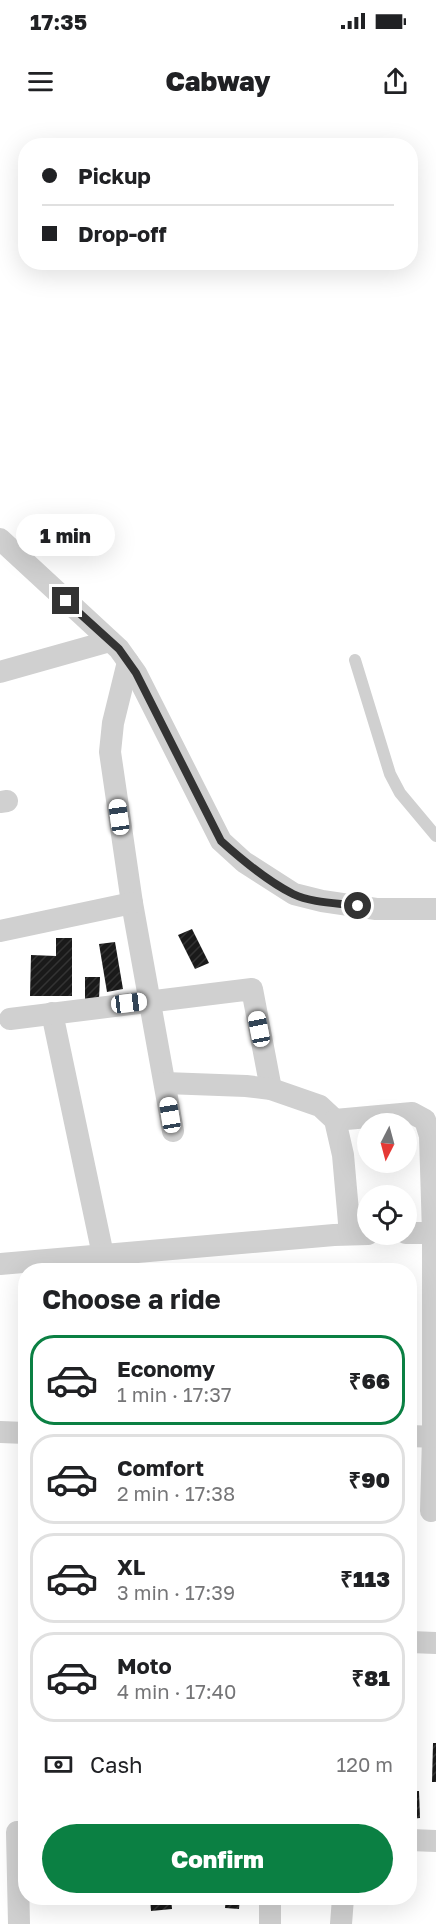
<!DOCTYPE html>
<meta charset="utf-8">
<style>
body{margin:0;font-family:"Golos Text",sans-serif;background:#f2f2f2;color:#202124;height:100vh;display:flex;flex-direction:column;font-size:22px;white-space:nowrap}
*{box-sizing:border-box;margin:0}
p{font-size:20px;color:#757577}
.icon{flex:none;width:33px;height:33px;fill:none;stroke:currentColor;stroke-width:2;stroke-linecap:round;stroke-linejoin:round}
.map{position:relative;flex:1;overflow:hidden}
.panel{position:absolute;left:18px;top:1143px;width:399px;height:642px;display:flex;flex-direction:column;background:#fff;border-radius:24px;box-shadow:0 6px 24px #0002}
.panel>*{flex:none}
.top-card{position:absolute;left:18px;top:18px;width:400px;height:132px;border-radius:24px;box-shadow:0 6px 24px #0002;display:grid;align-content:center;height:132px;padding:0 24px;background:#fff}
.needle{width:39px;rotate:186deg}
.buttons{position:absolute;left:357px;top:993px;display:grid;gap:12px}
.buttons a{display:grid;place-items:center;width:60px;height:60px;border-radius:50%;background:#fff;box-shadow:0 6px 24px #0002;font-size:30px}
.end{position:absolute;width:27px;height:27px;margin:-14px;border:8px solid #333;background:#fff;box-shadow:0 0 0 3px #fff}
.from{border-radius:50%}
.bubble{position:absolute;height:42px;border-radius:21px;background:#fff;box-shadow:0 6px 24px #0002;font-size:20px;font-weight:800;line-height:42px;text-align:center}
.car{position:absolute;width:18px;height:36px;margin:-18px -9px;border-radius:8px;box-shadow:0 0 4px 2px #0007;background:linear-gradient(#fff 24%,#345 0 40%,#fff 0 76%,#345 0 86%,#fff 0)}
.top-card b{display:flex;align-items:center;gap:21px;height:57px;font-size:22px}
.top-card b+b{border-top:2px solid #e0e0e0}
.top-card i{width:15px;height:15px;background:#202124}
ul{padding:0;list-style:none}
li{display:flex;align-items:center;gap:18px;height:90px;margin:0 12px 9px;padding:0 12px;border:3px solid #e0e0e0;border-radius:24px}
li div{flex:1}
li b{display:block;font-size:22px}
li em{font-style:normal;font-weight:800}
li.selected{border-color:#0b8043}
li>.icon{width:54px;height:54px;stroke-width:1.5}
h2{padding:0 24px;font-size:27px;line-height:72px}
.pay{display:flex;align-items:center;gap:15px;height:66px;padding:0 24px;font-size:22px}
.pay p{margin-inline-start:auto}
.button{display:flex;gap:12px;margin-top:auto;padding:12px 24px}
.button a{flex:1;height:69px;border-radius:36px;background:#0b8043;color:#fff;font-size:24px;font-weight:800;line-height:69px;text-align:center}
.status{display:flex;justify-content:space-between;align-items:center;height:42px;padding:0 30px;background:#fff;direction:ltr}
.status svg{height:16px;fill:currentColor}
header{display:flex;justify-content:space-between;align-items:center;height:78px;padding:0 24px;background:#fff;font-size:27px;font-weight:800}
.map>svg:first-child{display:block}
.building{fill:url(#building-hatch)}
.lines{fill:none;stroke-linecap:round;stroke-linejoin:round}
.lane{stroke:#d0d0d0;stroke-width:12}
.street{stroke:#d0d0d0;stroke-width:22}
.route{stroke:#333;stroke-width:8}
</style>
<div class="status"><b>17:35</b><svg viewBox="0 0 49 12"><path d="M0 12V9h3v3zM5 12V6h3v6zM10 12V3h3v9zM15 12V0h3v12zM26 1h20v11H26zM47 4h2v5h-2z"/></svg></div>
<header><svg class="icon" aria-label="menu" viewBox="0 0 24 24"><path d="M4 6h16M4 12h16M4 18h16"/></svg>Cabway<svg class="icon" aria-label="share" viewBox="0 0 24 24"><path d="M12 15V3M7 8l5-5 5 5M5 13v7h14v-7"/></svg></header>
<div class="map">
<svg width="436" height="1804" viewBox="0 0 436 1804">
<defs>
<pattern id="building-hatch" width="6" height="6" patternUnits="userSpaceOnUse" patternTransform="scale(1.5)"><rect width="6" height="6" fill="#1a1a1a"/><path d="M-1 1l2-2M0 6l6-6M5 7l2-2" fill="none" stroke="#333"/></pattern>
</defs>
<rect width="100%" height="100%" fill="#fff"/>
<g class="building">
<path d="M192,809L209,843L195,849L178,815Z"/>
<path d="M56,818H72V876H30L31,835L56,836Z"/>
<path d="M115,822L123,869L107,872L99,824Z"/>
<path d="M85,857H100L99,879H85Z"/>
<path d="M433,1623H436V1662H432Z"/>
<path d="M410,1671H419L420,1698L410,1699Z"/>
<path d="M58,1778H126V1781L58,1782Z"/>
<path d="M150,1778H171L172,1789L151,1791Z"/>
<path d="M226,1778H240L239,1789L225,1788Z"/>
</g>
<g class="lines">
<path class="lane" d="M355,540L390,654L400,673L436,716"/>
<g class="street">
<path d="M0,419L119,529L136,553L221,721L244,742L294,774L322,781L376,789H436"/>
<path d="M128,542L113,603L110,632L132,783L173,1011"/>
<path d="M0,552L110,521"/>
<path d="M0,682L7,681"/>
<path d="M0,811L132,783"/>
<path d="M52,893L103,1135"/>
<path d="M10,899L252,869L271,969"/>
<path d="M165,963L246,966L271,969L320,986L335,1000L343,1035L350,1114"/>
<path d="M335,1000L412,993L425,1000L430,1016L433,1113V1317L431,1391"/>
<path d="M406,1113H436"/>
<path d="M0,1144L334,1115L368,1114"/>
<path d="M0,1312L26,1313"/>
<path d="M410,1316L436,1317"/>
<path d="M410,1522L436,1523"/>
<path d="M410,1720L436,1721"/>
<path d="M19,1804L17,1712H26"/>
<path d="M270,1804V1778"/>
<path d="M341,1804L343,1778"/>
</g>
</g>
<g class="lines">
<path class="route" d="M66,481L119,529L136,553L221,721C241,739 269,762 293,774C312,783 337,783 358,786"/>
</g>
</svg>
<div class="buttons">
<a><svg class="needle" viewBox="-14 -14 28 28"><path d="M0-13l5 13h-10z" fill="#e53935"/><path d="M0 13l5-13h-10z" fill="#757577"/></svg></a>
<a><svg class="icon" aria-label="locate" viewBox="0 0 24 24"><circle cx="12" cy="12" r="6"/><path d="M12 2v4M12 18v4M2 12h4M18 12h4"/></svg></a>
</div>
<i class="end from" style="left:358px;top:786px"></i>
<i class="end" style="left:66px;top:481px"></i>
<div class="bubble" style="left:16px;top:394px;width:99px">1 min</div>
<i class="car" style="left:119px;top:697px;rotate:352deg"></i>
<i class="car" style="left:129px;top:883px;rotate:83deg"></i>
<i class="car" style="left:259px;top:909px;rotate:349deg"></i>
<i class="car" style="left:170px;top:995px;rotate:351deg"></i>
<div class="top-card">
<b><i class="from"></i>Pickup</b>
<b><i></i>Drop-off</b>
</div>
<section class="panel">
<h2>Choose a ride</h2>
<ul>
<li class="selected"><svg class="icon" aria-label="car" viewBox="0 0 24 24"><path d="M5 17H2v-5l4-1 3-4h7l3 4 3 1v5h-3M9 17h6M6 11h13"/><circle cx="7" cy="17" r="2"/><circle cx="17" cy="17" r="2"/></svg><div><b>Economy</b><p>1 min · 17:37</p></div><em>₹66</em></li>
<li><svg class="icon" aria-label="car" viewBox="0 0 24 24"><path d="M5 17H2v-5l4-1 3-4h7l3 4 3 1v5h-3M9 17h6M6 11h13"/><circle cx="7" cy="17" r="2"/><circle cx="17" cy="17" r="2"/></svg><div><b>Comfort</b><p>2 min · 17:38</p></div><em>₹90</em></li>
<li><svg class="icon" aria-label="car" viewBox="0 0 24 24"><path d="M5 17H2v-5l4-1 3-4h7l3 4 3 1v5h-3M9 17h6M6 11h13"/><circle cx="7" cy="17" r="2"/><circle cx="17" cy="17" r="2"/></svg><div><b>XL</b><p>3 min · 17:39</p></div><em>₹113</em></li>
<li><svg class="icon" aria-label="car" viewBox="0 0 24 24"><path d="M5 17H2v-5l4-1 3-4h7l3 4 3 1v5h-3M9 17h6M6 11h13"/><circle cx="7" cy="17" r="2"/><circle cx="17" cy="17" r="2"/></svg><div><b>Moto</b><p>4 min · 17:40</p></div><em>₹81</em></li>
</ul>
<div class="pay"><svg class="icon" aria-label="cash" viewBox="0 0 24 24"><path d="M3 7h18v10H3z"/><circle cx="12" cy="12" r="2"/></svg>Cash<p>120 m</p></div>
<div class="button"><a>Confirm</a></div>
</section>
</div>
